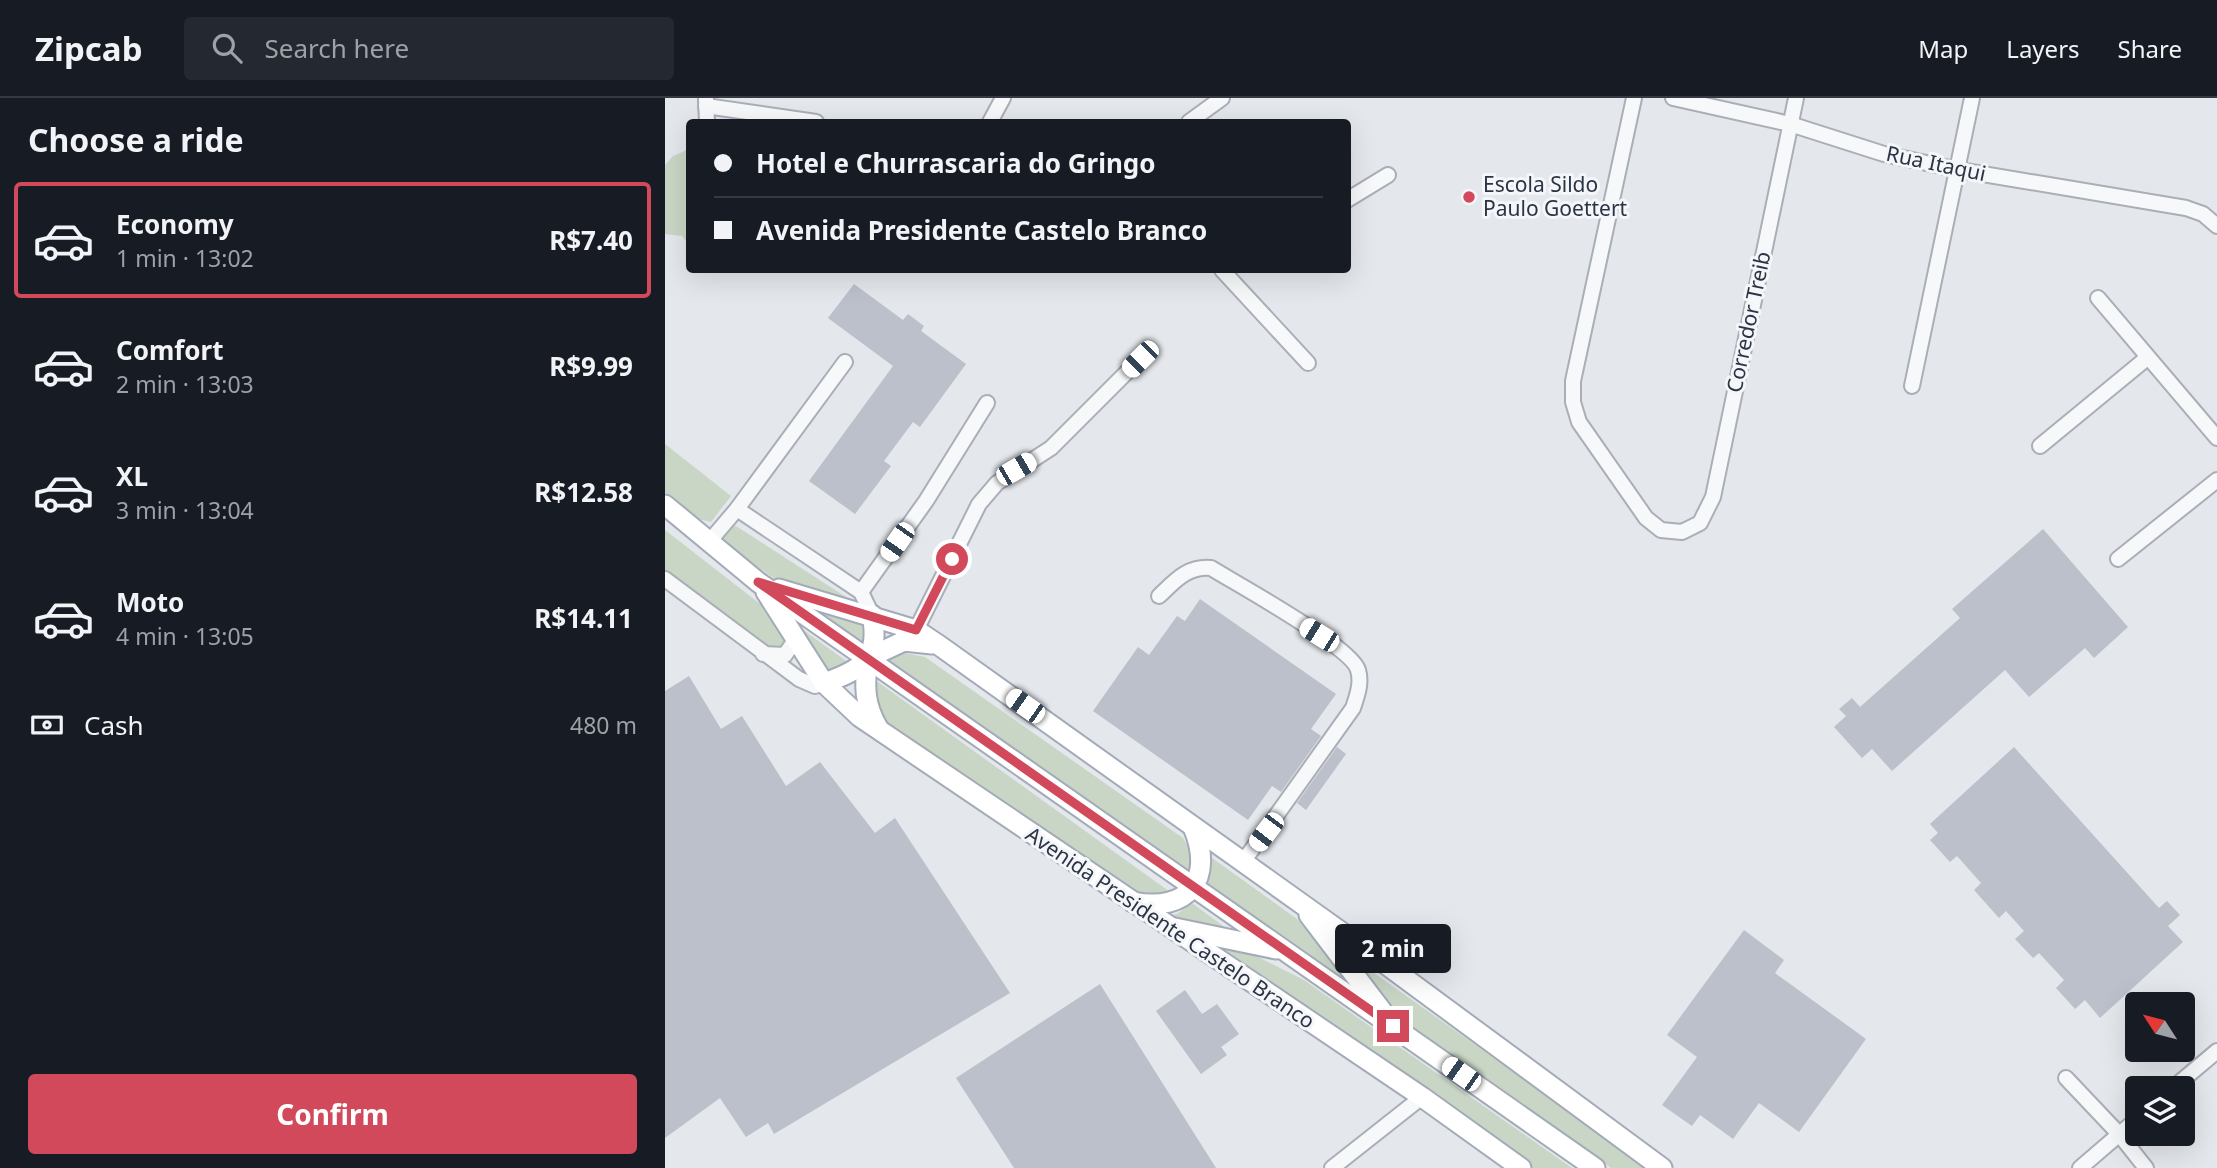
<!DOCTYPE html>
<meta charset="utf-8">
<style>
body{margin:0;font-family:"Noto Sans",sans-serif;background:#242831;color:#f1f3f6;height:100vh;display:flex;flex-direction:column;font-size:26px;white-space:nowrap}
*{box-sizing:border-box;margin:0}
p{font-size:23px;color:#9ea1a6}
.icon{flex:none;width:38px;height:38px;fill:none;stroke:currentColor;stroke-width:2;stroke-linecap:round;stroke-linejoin:round}
.map{position:relative;flex:1;overflow:hidden}
.drawer{display:flex;flex-direction:column;background:#171b24;width:665px}
.drawer>*{flex:none}
.guide{position:absolute;left:21px;top:21px;width:665px;height:154px;border-radius:7px;box-shadow:0 7px 28px #0002;display:grid;align-content:center;height:154px;padding:0 28px;background:#171b24}
.needle{width:46px;rotate:306deg}
.tools{position:absolute;left:1460px;top:894px;display:grid;gap:14px}
.tools a{display:grid;place-items:center;width:70px;height:70px;border-radius:7px;background:#171b24;box-shadow:0 7px 28px #0002;font-size:35px}
.end{position:absolute;width:32px;height:32px;margin:-16px;border:9px solid #d1495b;background:#fff;box-shadow:0 0 0 4px #fff}
.from{border-radius:50%}
.bubble{position:absolute;height:49px;border-radius:7px;background:#171b24;box-shadow:0 7px 28px #0002;font-size:23px;font-weight:700;line-height:49px;text-align:center}
.car{position:absolute;width:21px;height:42px;margin:-21px -10px;border-radius:9px;box-shadow:0 0 5px 2px #0007;background:linear-gradient(#fff 24%,#345 0 40%,#fff 0 76%,#345 0 86%,#fff 0)}
.guide b{display:flex;align-items:center;gap:24px;height:66px;font-size:26px}
.guide b+b{border-top:2px solid #363941}
.guide i{width:18px;height:18px;background:#f1f3f6}
ul{padding:0;list-style:none}
li{display:flex;align-items:center;gap:21px;height:116px;margin:0 14px 10px;padding:0 14px;border:4px solid transparent;border-radius:7px}
li div{flex:1}
li b{display:block;font-size:26px}
li em{font-style:normal;font-weight:700}
li.selected{border-color:#d1495b}
li>.icon{width:63px;height:63px;stroke-width:1.5}
h2{padding:0 28px;font-size:32px;line-height:84px}
.pay{display:flex;align-items:center;gap:18px;height:77px;padding:0 28px;font-size:26px}
.pay p{margin-inline-start:auto}
.cta{display:flex;gap:14px;margin-top:auto;padding:14px 28px}
.cta a{flex:1;height:80px;border-radius:7px;background:#d1495b;color:#fff;font-size:28px;font-weight:700;line-height:80px;text-align:center}
header{display:flex;align-items:center;gap:42px;box-sizing:border-box;height:98px;padding:0 35px;background:#171b24;border-bottom:2px solid #363941}
header strong{font-size:33px}
nav{display:flex;gap:38px;margin-inline-start:auto;font-size:24px}
.search{width:490px;height:63px;background:#242831;display:flex;align-items:center;gap:18px;box-sizing:border-box;padding:0 24px;border-radius:7px;color:#9ea1a6;font-size:26px}
main{display:flex;flex:1;min-height:0}
.map>svg:first-child{display:block}
.green{fill:#c9d6c5}
.building{fill:#bbc0ca}
.lines{fill:none;stroke-linecap:round;stroke-linejoin:round}
.minor-casing{stroke:#a9aeb7;stroke-width:18}
.major-casing{stroke:#a3abb8;stroke-width:23}
.minor{stroke:#f7f8fa;stroke-width:14}
.major{stroke:#fff;stroke-width:19}
.route{stroke:#d1495b;stroke-width:9}
.poi-dot{fill:#d1495b;stroke:#f4f6f9;stroke-width:2.5}
.labels{text-anchor:middle;stroke-width:6;stroke-linejoin:round;paint-order:stroke}
.street-label{font-size:21px;fill:#2b3445;stroke:#f4f6f9}
.poi-label{font-size:21px;fill:#2b3445;stroke:#f4f6f9;text-anchor:start}
</style>
<header>
<strong>Zipcab</strong>
<div class="search"><svg class="icon" aria-label="search" viewBox="0 0 24 24"><circle cx="10" cy="10" r="6"/><path d="M15 15l6 6"/></svg>Search here</div>
<nav><a>Map</a><a>Layers</a><a>Share</a></nav>
</header>
<main>
<section class="drawer">
<h2>Choose a ride</h2>
<ul>
<li class="selected"><svg class="icon" aria-label="car" viewBox="0 0 24 24"><path d="M5 17H2v-5l4-1 3-4h7l3 4 3 1v5h-3M9 17h6M6 11h13"/><circle cx="7" cy="17" r="2"/><circle cx="17" cy="17" r="2"/></svg><div><b>Economy</b><p>1 min · 13:02</p></div><em>R$7.40</em></li>
<li><svg class="icon" aria-label="car" viewBox="0 0 24 24"><path d="M5 17H2v-5l4-1 3-4h7l3 4 3 1v5h-3M9 17h6M6 11h13"/><circle cx="7" cy="17" r="2"/><circle cx="17" cy="17" r="2"/></svg><div><b>Comfort</b><p>2 min · 13:03</p></div><em>R$9.99</em></li>
<li><svg class="icon" aria-label="car" viewBox="0 0 24 24"><path d="M5 17H2v-5l4-1 3-4h7l3 4 3 1v5h-3M9 17h6M6 11h13"/><circle cx="7" cy="17" r="2"/><circle cx="17" cy="17" r="2"/></svg><div><b>XL</b><p>3 min · 13:04</p></div><em>R$12.58</em></li>
<li><svg class="icon" aria-label="car" viewBox="0 0 24 24"><path d="M5 17H2v-5l4-1 3-4h7l3 4 3 1v5h-3M9 17h6M6 11h13"/><circle cx="7" cy="17" r="2"/><circle cx="17" cy="17" r="2"/></svg><div><b>Moto</b><p>4 min · 13:05</p></div><em>R$14.11</em></li>
</ul>
<div class="pay"><svg class="icon" aria-label="cash" viewBox="0 0 24 24"><path d="M3 7h18v10H3z"/><circle cx="12" cy="12" r="2"/></svg>Cash<p>480 m</p></div>
<div class="cta"><a>Confirm</a></div>
</section>
<div class="map">
<svg width="1552" height="1070" viewBox="0 0 1552 1070">
<rect width="100%" height="100%" fill="#e4e7ec"/>
<g class="green">
<path d="M24,51V147L17,138L0,136V67L8,58Z"/>
<path d="M0,346L66,398L46,424L29,420L0,394Z"/>
<path d="M67,428H71L192,506L116,485L59,446V436Z"/>
<path d="M0,432L99,509L122,540L118,549L98,547L0,473Z"/>
<path d="M140,506L202,521L201,548Z"/>
<path d="M130,526L188,568L164,578Z"/>
<path d="M240,555L260,559L518,740L527,756L526,776L221,563Z"/>
<path d="M210,582L512,799L479,803L217,621L207,590Z"/>
<path d="M543,757L632,821L665,861L682,886L540,787Z"/>
<path d="M527,805L573,839L498,819L512,816Z"/>
<path d="M530,841L577,851L639,882L907,1070H858Z"/>
<path d="M671,848L984,1070H946L718,908Z"/>
</g>
<g class="building">
<path d="M189,186L238,222L243,216L259,228L256,233L301,266L255,329L248,324L219,363L226,368L190,416L144,383L228,268L163,220Z"/>
<path d="M1378,431L1463,529L1429,560L1420,550L1364,599L1340,572L1227,673L1207,651L1197,660L1169,629L1181,618L1174,611L1187,600L1195,609L1295,520L1287,511Z"/>
<path d="M535,501L671,596L646,631L656,638L616,694L607,688L583,722L428,613L473,549L484,557L512,518L520,523Z"/>
<path d="M24,578L56,631L77,618L121,688L155,664L210,735L230,720L345,895L109,1036L103,1025L81,1039L55,1000L0,1040V593Z"/>
<path d="M672,649L681,656L641,712L632,705Z"/>
<path d="M1349,649L1494,810L1502,803L1515,817L1503,828L1518,844L1435,920L1420,902L1410,911L1391,890L1399,882L1374,855L1368,860L1350,841L1359,833L1341,813L1334,820L1309,792L1316,785L1292,758L1285,764L1265,742L1273,735L1265,726Z"/>
<path d="M1079,832L1119,862L1110,875L1201,941L1134,1034L1094,1005L1068,1041L1035,1017L1027,1028L997,1007L1032,959L1002,937Z"/>
<path d="M435,886L551,1070H349L291,980Z"/>
<path d="M520,892L537,916L552,906L574,936L556,949L562,957L536,976L491,913Z"/>
</g>
<g class="lines">
<defs>
<g id="minor">
<path d="M969,0L908,283V304L914,324L981,420L996,432L1017,434L1035,425L1048,399L1131,0"/>
<path d="M1008,0L1125,26L1219,56L1294,72L1521,110L1538,116L1552,128"/>
<path d="M41,1L42,24"/>
<path d="M41,8L151,24"/>
<path d="M325,24L338,0"/>
<path d="M524,24L557,0"/>
<path d="M682,102L723,77"/>
<path d="M557,172L643,265"/>
<path d="M1433,200L1552,340"/>
<path d="M1247,288L1307,0"/>
<path d="M1375,348L1482,260"/>
<path d="M72,411L196,494L207,517"/>
<path d="M43,445L72,411L180,264"/>
<path d="M1453,461L1552,382"/>
<path d="M0,481L134,581L150,588L159,585"/>
<path d="M196,494L261,403L322,305"/>
<path d="M494,498C510,483 522,468 546,470C572,486 687,549 693,572C697,585 692,598 688,610L578,764"/>
<path d="M251,532L314,406L332,385L386,350L475,261"/>
<path d="M98,556L120,557L132,539"/>
<path d="M1401,980L1454,1036L1481,1070"/>
<path d="M1508,990L1552,953"/>
<path d="M667,1070L757,999"/>
<path d="M1415,1070L1472,1021"/>
</g>
<g id="major">
<path d="M0,407L93,484L930,1070"/>
<path d="M114,491L251,532L275,548L707,856L997,1070"/>
<path d="M101,494L159,585L195,619L757,999L856,1070"/>
<path d="M159,585C197,572 216,560 207,517"/>
<path d="M213,630C199,606 199,587 203,560L239,543L267,546"/>
<path d="M468,804C523,815 550,781 528,729"/>
<path d="M644,817L717,913"/>
<path d="M510,830L611,851"/>
</g>
</defs>
<use href="#minor" class="minor-casing"/>
<use href="#major" class="major-casing"/>
<use href="#minor" class="minor"/>
<use href="#major" class="major"/>
</g>
<g class="lines">
<path class="route" d="M287,461L251,532L93,484L728,928"/>
</g>
<circle class="poi-dot" cx="804" cy="99" r="7"/>
<g class="labels">
<g class="street-label">
<text transform="translate(1271 66) rotate(12)" y="7">Rua Itaqui</text>
<text transform="translate(1084 224) rotate(-78)" y="7">Corredor Treib</text>
<text transform="translate(505 830) rotate(34)" y="7">Avenida Presidente Castelo Branco</text>
</g>
<g class="poi-label">
<text x="818" y="94">Escola Sildo<tspan x="818" dy="24">Paulo Goettert</tspan></text>
</g>
</g>
</svg>
<div class="tools">
<a><svg class="needle" viewBox="-14 -14 28 28"><path d="M0-13l5 13h-10z" fill="#e53935"/><path d="M0 13l5-13h-10z" fill="#9ea1a6"/></svg></a>
<a><svg class="icon" aria-label="layers" viewBox="0 0 24 24"><path d="M12 4l9 5-9 5-9-5zM3 14l9 5 9-5"/></svg></a>
</div>
<i class="end from" style="left:287px;top:461px"></i>
<i class="end" style="left:728px;top:928px"></i>
<div class="bubble" style="left:670px;top:826px;width:116px">2 min</div>
<i class="car" style="left:475px;top:261px;rotate:225deg"></i>
<i class="car" style="left:351px;top:371px;rotate:60deg"></i>
<i class="car" style="left:232px;top:444px;rotate:215deg"></i>
<i class="car" style="left:654px;top:537px;rotate:302deg"></i>
<i class="car" style="left:360px;top:608px;rotate:305deg"></i>
<i class="car" style="left:601px;top:734px;rotate:217deg"></i>
<i class="car" style="left:796px;top:976px;rotate:305deg"></i>
<div class="guide">
<b><i class="from"></i>Hotel e Churrascaria do Gringo</b>
<b><i></i>Avenida Presidente Castelo Branco</b>
</div>
</div>
</main>
